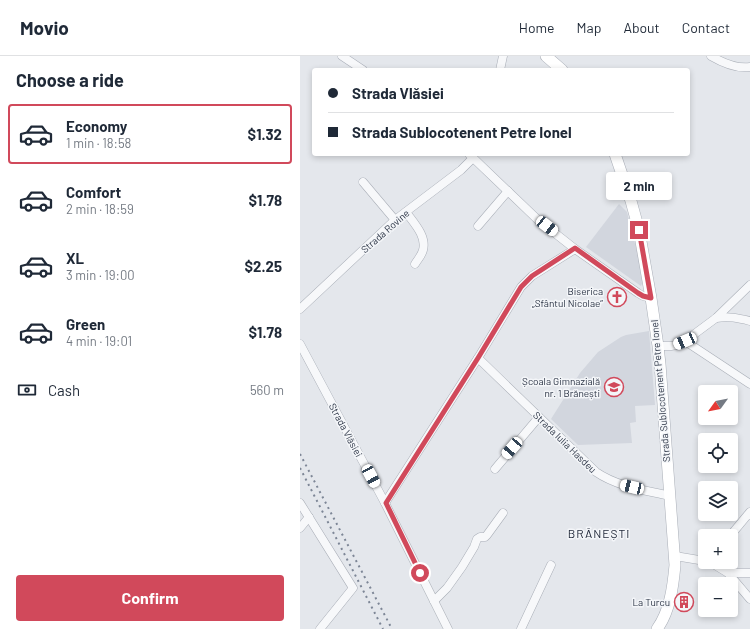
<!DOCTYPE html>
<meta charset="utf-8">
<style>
body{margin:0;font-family:Barlow,sans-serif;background:#f6f6f7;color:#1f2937;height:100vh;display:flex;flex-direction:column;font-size:15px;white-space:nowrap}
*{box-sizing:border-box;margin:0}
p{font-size:13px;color:#747a83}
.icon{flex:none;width:22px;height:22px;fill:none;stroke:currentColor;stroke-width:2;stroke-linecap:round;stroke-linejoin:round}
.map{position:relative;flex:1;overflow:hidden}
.side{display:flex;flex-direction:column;background:#fff;width:300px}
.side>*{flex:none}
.banner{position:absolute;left:12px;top:12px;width:378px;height:88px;border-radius:4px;box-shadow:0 2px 6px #0003;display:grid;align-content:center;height:88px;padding:0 16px;background:#fff}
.needle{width:26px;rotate:237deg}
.tools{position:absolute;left:398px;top:329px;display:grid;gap:8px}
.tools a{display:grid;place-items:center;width:40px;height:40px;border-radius:4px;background:#fff;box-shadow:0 2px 6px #0003;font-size:20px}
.end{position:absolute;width:18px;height:18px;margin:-9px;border:5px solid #d1495b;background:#fff;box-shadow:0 0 0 2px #fff}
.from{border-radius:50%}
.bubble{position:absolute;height:28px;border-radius:4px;background:#fff;box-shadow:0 2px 6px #0003;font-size:13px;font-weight:700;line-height:28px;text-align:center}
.car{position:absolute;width:12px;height:24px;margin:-12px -6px;border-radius:5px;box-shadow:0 0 3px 1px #0007;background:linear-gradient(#fff 24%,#345 0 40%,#fff 0 76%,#345 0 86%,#fff 0)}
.banner b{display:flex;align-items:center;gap:14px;height:38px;font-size:15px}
.banner b+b{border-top:1px solid #e0e1e3}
.banner i{width:10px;height:10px;background:#1f2937}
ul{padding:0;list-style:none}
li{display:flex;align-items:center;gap:12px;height:60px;margin:0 8px 6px;padding:0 8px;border:2px solid transparent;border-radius:4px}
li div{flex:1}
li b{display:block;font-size:15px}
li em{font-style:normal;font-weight:700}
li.on{border-color:#d1495b}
li>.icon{width:36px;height:36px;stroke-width:1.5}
h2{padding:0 16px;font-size:18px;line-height:48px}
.pay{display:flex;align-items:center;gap:10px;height:44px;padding:0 16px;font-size:15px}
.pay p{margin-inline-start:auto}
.action{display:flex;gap:8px;margin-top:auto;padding:8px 16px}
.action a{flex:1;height:46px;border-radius:4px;background:#d1495b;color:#fff;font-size:16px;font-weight:700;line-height:46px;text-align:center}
header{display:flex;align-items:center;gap:24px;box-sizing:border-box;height:56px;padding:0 20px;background:#fff;border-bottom:1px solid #e0e1e3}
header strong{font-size:19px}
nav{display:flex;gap:22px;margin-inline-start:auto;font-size:14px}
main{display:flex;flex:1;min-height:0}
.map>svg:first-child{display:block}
.built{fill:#d2d6de}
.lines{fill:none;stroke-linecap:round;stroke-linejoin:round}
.minor-casing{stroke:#a9aeb7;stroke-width:9}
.secondary-casing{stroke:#a9aeb7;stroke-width:12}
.minor{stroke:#f7f8fa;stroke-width:8}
.secondary{stroke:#fff;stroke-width:11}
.rail{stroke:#7d8696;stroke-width:2;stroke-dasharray:2 4;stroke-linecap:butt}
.route{stroke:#d1495b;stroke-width:5}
.labels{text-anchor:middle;stroke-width:3;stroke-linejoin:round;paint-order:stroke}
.street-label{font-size:10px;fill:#2b3445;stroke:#f4f6f9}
.poi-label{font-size:10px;fill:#2b3445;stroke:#f4f6f9;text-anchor:end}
.quarter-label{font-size:12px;letter-spacing:1px;fill:#1d2536;stroke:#f4f6f9}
</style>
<header>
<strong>Movio</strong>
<nav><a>Home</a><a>Map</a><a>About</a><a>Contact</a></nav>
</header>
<main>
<section class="side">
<h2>Choose a ride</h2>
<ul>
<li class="on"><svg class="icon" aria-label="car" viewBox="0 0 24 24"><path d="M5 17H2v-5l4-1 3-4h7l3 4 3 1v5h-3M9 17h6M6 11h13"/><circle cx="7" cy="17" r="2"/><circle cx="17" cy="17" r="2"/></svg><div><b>Economy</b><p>1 min · 18:58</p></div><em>$1.32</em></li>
<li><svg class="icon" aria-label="car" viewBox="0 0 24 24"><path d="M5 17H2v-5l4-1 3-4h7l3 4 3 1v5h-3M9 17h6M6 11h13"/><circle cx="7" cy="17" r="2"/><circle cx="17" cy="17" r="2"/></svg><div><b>Comfort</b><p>2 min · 18:59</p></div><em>$1.78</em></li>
<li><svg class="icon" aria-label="car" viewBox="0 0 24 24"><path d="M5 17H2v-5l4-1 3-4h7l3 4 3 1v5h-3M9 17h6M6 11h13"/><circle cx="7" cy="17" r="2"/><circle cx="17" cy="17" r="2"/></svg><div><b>XL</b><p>3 min · 19:00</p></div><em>$2.25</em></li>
<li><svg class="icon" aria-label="car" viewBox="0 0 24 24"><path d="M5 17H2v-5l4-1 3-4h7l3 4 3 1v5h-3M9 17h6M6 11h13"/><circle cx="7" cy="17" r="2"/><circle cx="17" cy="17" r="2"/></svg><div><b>Green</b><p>4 min · 19:01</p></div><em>$1.78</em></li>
</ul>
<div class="pay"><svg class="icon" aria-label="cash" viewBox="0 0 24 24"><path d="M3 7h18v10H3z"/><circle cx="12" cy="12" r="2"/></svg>Cash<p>560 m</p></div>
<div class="action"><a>Confirm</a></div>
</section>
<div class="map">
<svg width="450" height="573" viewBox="0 0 450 573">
<rect width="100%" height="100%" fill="#e4e7ec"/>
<g class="built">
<path d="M319,148L327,156L344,223L341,230L286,191Z"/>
<path d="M349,275L355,349L335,350L336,366L330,367L332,387L278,389L251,363L280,317L298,296L321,281L326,279Z"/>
</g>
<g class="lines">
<defs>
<g id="minor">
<path d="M42,0L63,14"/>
<path d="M411,0C423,7 436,13 450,11"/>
<path d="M200,14L203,0"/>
<path d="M169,98L237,163L275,193L338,237L343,240L351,242"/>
<path d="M63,126L95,164"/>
<path d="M106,156C113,166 127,180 123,194C122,199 118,203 115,208"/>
<path d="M178,170L208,135"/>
<path d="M0,253L95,164L161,114L173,102"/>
<path d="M416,262C429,260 438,262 450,265"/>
<path d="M385,285L450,328"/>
<path d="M0,288L85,447L148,573"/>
<path d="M358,290H371L377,289L385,285L416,262L450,229"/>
<path d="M178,302L296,416C318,431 345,434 370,440"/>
<path d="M195,413L239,361"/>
<path d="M0,447L53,532L20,573"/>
<path d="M85,447L178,302L221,231L232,220L275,193"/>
<path d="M0,472L9,461"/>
<path d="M430,480L450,456"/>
<path d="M375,500L405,505"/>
<path d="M410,506L428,517H450"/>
<path d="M428,517L450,543"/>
<path d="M134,545L147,532L162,511L174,491L177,483L180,481H185L187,479L203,457"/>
<path d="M221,573L251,509"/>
</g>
<g id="secondary">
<path d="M246,0L262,14"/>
<path d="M315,98L331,145L339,174L351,242L358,290L360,308L375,509C373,531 370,555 357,573"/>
</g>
</defs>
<use href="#minor" class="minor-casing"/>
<use href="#secondary" class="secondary-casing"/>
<use href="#minor" class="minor"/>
<use href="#secondary" class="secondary"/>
<g class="rail">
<path d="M0,398L92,573"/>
<path d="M0,412L83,573"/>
</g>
</g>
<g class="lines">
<path class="route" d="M120,517L86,447L178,302L221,231L232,220L275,192L338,237L343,240L351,242L339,174"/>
</g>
<defs>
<symbol id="church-ring" viewBox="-11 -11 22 22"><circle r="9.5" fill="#f4f6f9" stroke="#d1495b" stroke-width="1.5"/><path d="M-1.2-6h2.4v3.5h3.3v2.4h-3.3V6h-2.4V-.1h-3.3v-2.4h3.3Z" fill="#d1495b"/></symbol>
<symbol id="school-ring" viewBox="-11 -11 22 22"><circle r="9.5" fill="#f4f6f9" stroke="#d1495b" stroke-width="1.5"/><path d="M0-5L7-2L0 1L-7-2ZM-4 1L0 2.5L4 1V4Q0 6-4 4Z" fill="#d1495b"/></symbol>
<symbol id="building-ring" viewBox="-11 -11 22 22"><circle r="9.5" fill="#f4f6f9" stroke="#d1495b" stroke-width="1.5"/><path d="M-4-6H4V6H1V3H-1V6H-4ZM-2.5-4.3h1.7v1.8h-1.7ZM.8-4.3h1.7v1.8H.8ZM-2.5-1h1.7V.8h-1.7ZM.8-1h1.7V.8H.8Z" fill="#d1495b"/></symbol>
</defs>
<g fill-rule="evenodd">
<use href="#church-ring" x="306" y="230" width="22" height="22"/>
<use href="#school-ring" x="303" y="320" width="22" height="22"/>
<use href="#building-ring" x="373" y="535" width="22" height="22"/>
</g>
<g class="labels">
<g class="street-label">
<text transform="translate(85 175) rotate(-41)" y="4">Strada Rovine</text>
<text transform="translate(360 335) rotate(-95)" y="4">Strada Sublocotenent Petre Ionel</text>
<text transform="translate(46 374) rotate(62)" y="4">Strada Vlăsiei</text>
<text transform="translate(265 386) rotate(44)" y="4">Strada Iulia Hasdeu</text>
</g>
<g class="poi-label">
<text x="303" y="239">Biserica<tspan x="303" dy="12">„Sfântul Nicolae”</tspan></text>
<text x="300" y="329">Școala Gimnazială<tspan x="300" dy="12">nr. 1 Brănești</tspan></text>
<text x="370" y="550">La Turcu</text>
</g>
<g class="quarter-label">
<text x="299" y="482">BRĂNEȘTI</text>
</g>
</g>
</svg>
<div class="tools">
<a><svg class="needle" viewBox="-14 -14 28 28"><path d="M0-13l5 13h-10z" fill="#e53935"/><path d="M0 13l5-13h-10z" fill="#747a83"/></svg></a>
<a><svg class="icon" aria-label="locate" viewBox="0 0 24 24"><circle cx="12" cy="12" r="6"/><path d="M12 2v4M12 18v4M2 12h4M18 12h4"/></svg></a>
<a><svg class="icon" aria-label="layers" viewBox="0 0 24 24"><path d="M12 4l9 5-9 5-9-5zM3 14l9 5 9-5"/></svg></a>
<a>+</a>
<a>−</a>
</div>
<i class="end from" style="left:120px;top:517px"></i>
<i class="end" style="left:339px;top:174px"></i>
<div class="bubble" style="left:306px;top:116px;width:66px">2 min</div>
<i class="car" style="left:247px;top:170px;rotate:128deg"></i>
<i class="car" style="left:385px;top:285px;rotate:247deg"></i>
<i class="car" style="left:212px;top:392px;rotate:221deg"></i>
<i class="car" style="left:71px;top:420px;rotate:152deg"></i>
<i class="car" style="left:332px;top:431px;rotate:283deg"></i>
<div class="banner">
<b><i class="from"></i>Strada Vlăsiei</b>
<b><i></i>Strada Sublocotenent Petre Ionel</b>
</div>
</div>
</main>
